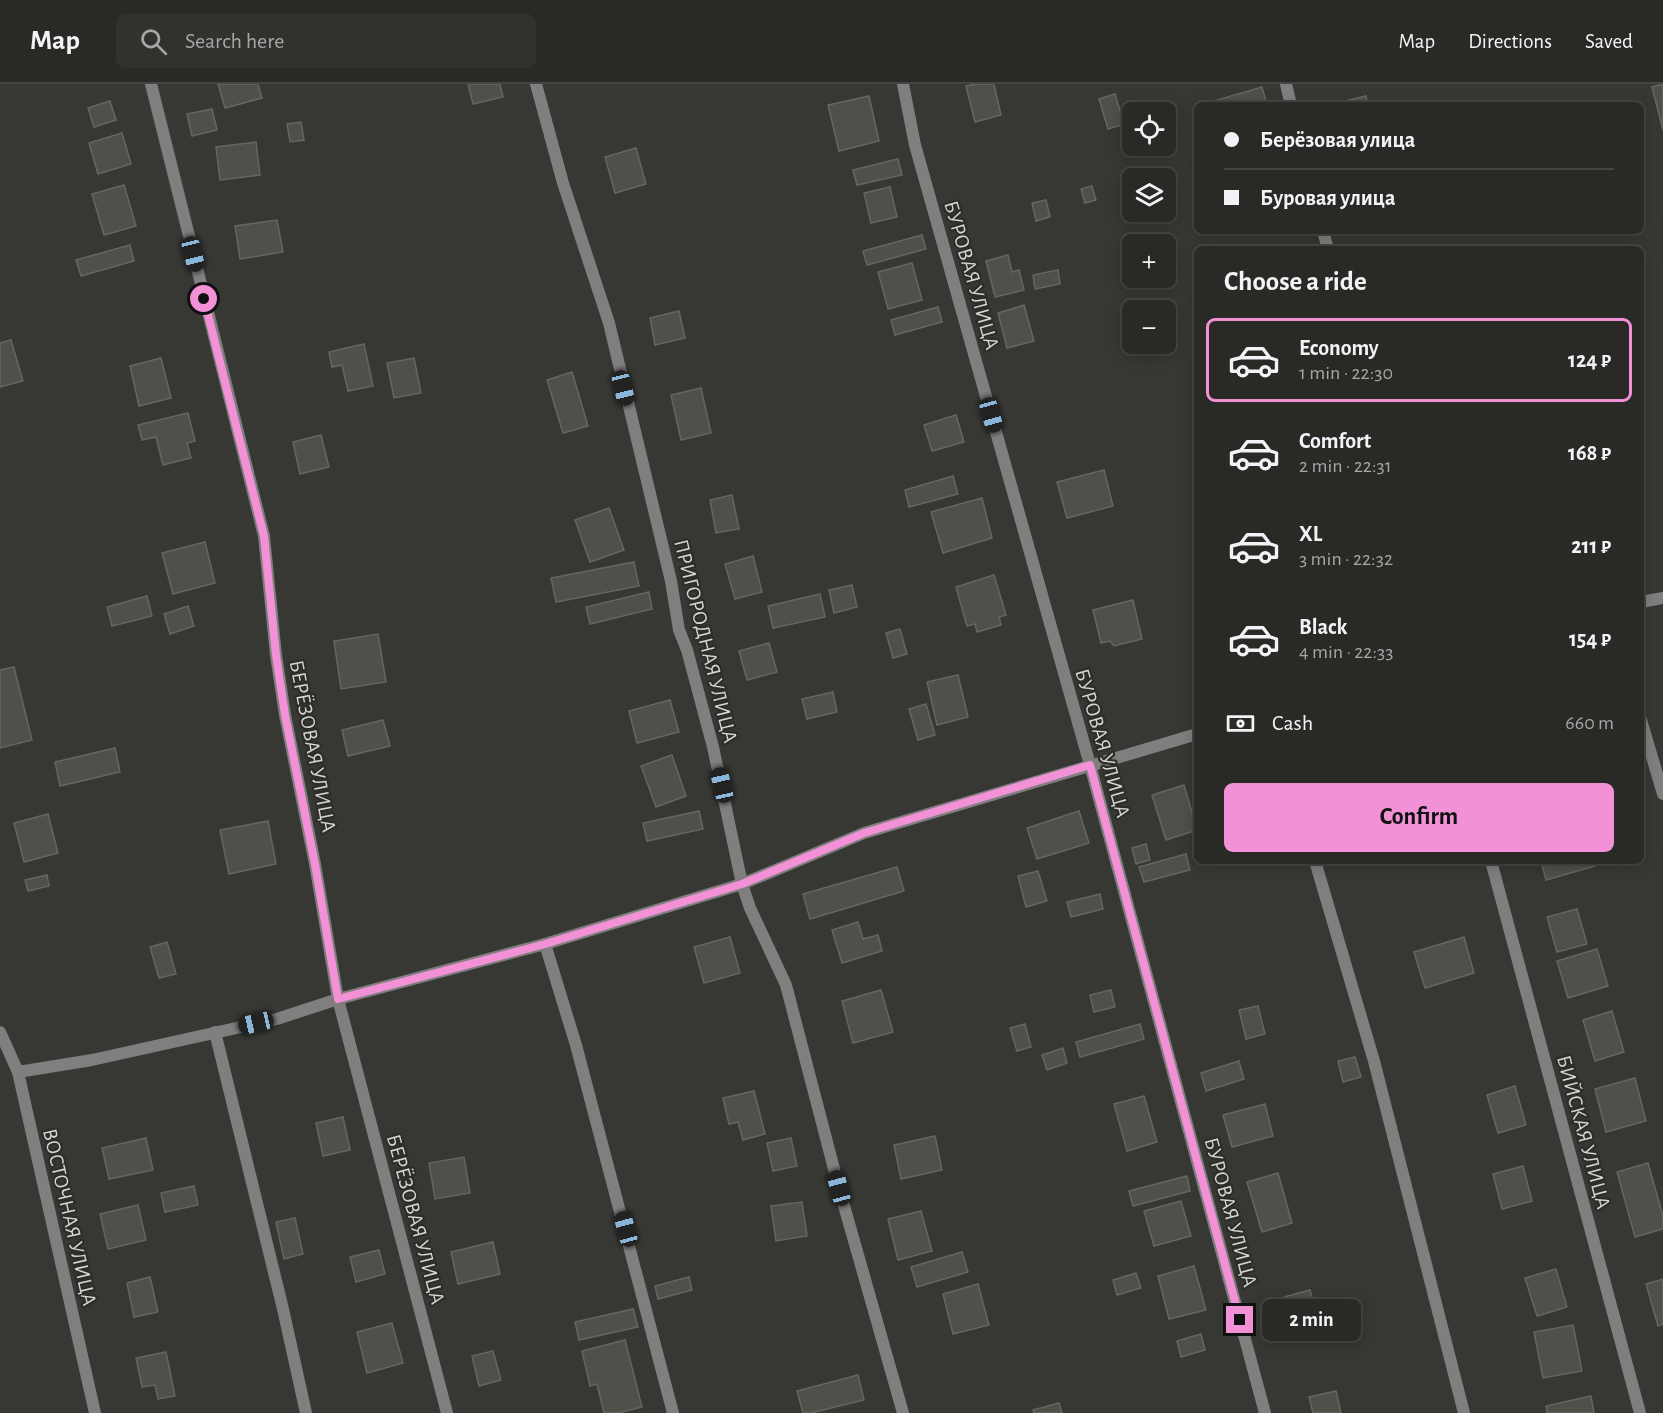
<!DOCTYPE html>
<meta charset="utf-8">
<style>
body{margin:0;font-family:"Alegreya Sans",sans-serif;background:#31312e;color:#f1f3f6;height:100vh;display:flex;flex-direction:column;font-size:22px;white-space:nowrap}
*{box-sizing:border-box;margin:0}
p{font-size:20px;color:#a5a6a7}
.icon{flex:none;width:33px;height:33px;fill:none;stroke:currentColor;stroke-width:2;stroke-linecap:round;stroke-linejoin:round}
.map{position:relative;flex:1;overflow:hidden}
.sheet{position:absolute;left:1194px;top:162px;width:450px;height:618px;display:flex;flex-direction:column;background:#292926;border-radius:9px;box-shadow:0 3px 15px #0003,0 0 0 2px #454543}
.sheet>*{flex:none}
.hud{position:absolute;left:1194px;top:18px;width:450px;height:132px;border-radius:9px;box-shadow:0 3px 15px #0003,0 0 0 2px #454543;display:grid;align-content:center;height:132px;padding:0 30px;background:#292926}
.controls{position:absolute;left:1122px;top:18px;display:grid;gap:12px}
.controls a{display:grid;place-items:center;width:54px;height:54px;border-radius:9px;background:#292926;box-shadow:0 3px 15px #0003,0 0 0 2px #454543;font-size:30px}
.end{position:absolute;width:27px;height:27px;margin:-14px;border:8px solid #f391d6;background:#111;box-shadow:0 0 0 3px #111}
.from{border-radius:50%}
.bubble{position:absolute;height:42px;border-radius:9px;background:#292926;box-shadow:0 3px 15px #0003,0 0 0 2px #454543;font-size:20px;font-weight:700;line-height:42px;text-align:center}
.car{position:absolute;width:18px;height:36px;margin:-18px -9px;border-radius:8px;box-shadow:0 0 4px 2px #0007;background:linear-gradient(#222 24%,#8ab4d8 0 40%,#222 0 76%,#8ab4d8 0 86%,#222 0)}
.hud b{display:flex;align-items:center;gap:21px;height:57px;font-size:22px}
.hud b+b{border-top:2px solid #454543}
.hud i{width:15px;height:15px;background:#f1f3f6}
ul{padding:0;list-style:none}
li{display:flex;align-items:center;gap:18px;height:84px;margin:0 12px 9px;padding:0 18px;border:3px solid transparent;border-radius:9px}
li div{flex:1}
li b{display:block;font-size:22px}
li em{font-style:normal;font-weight:700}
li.selected{border-color:#f391d6}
li>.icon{width:54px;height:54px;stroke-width:1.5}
h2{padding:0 30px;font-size:27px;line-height:72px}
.pay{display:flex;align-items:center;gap:15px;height:66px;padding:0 30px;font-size:22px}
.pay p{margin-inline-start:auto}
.primary-button{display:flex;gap:12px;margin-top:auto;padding:12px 30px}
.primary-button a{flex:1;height:69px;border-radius:9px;background:#f391d6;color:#111;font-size:24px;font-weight:700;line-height:69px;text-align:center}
header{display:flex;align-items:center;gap:36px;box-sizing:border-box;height:84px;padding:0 30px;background:#292926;border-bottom:2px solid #454543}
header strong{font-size:28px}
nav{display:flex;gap:33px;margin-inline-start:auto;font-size:21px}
.search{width:420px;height:54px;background:#31312e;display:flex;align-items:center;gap:15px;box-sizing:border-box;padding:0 21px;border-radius:9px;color:#a5a6a7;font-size:22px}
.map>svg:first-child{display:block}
.building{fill:#50504b;stroke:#666661;stroke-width:1.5}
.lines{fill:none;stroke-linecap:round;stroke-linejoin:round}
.minor{stroke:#807e7f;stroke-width:12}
.route{stroke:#f391d6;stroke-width:8}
.labels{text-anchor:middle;stroke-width:4.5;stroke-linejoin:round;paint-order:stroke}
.street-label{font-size:21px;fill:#d5d5d3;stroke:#2d2d29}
</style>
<header>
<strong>Map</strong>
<div class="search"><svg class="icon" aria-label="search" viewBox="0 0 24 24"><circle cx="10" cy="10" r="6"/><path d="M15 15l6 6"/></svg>Search here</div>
<nav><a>Map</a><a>Directions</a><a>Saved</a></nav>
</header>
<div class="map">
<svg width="1663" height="1329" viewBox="0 0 1663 1329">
<rect width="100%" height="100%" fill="#373733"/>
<g class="building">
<path d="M218,0H258L262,14L225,24Z"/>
<path d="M468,0H500L503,13L473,20Z"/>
<path d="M976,0H994L1001,31L975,38L966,2Z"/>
<path d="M1663,0V46L1652,3Z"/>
<path d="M1262,3L1266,17L1251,21H1215L1214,17Z"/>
<path d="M1115,10L1124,40L1108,45L1099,15Z"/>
<path d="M869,12L879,57L839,67L828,21Z"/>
<path d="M1366,12L1368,21H1329Z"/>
<path d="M110,17L116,36L94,43L88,24Z"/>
<path d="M212,25L217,46L192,52L187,30Z"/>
<path d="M301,38L304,56L290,58L287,40Z"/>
<path d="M122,49L131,80L98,90L89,59Z"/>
<path d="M256,58L260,91L220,96L216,63Z"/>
<path d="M636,64L646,100L615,109L605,73Z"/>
<path d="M898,75L902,91L857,101L853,86Z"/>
<path d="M124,101L136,142L104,151L92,110Z"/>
<path d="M1092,102L1096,116L1085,119L1081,105Z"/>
<path d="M890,103L897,133L871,139L864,109Z"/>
<path d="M1046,116L1050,133L1036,137L1032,119Z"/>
<path d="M277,136L283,168L240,175L235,142Z"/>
<path d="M922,151L926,165L867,181L863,167Z"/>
<path d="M130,161L134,177L81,192L76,176Z"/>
<path d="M1008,171L1012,188L1019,186L1024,206L995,213L986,177Z"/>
<path d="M912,179L922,216L888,225L878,188Z"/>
<path d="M1058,186L1060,200L1035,205L1033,191Z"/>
<path d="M1024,221L1034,257L1007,264L998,229Z"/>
<path d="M938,223L942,238L895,251L891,236Z"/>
<path d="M679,227L685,254L655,261L650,234Z"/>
<path d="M11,256L23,297L0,303V259Z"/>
<path d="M364,260L373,302L348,307L342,281L332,283L329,268Z"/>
<path d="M161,274L171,314L139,322L130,282Z"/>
<path d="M414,274L421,309L394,314L387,279Z"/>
<path d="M572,288L588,342L563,349L547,296Z"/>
<path d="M701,304L711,349L681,356L671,311Z"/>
<path d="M188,329L195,357L187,359L191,374L163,381L156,353L142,356L138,341Z"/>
<path d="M956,331L964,358L932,367L924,341Z"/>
<path d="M321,351L329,383L300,390L293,358Z"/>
<path d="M1104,386L1113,422L1067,434L1057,398Z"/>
<path d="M953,392L958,410L909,423L905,406Z"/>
<path d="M732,411L739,445L716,449L710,416Z"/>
<path d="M982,414L992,454L943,469L931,428Z"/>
<path d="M609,424L624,466L590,478L575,436Z"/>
<path d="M205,458L215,499L173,510L162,469Z"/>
<path d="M753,472L762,508L735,515L725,480Z"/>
<path d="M634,478L639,502L556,518L551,494Z"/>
<path d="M994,491L1006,531L999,533L1001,541L977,548L975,540L967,542L956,503Z"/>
<path d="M852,501L857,523L834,529L829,506Z"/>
<path d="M649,508L652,525L590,540L586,523Z"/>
<path d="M820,510L825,533L773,544L768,522Z"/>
<path d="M147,512L152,532L112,542L107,523Z"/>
<path d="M1133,516L1142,555L1114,562L1110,557L1101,559L1093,526Z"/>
<path d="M188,522L194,542L170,550L164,530Z"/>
<path d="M900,545L907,570L893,574L886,549Z"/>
<path d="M378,550L386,598L341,605L334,557Z"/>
<path d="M769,559L777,588L747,596L739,567Z"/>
<path d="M14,583L32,656L0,664V586Z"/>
<path d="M958,591L968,633L937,641L927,598Z"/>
<path d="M833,608L837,628L807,635L802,615Z"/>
<path d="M670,616L679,648L637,659L629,627Z"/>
<path d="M926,620L935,651L918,656L909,625Z"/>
<path d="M383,636L390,662L348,672L342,646Z"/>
<path d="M115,664L120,688L60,702L55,678Z"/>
<path d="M672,671L686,712L656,723L641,682Z"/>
<path d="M1184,701L1197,746L1166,756L1152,711Z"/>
<path d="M699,727L703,745L647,757L643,739Z"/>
<path d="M1079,727L1089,759L1037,775L1027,744Z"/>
<path d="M48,730L58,769L24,778L14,739Z"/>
<path d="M268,737L276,780L229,790L220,746Z"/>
<path d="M1146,760L1150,776L1136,780L1132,764Z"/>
<path d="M1186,770L1190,786L1144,798L1139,783Z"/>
<path d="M1541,777H1593L1595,782L1546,796Z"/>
<path d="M897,783L904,807L810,835L803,810Z"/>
<path d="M1038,787L1047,817L1026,823L1018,792Z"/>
<path d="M47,791L49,802L28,807L25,796Z"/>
<path d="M1100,810L1103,825L1071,833L1067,818Z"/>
<path d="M1577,825L1587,860L1557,868L1547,833Z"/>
<path d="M858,838L863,855L878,851L882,867L842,879L832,846Z"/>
<path d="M730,853L740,889L704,899L694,863Z"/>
<path d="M1464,853L1474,889L1425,904L1414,868Z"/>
<path d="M167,858L176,890L159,894L150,863Z"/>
<path d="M1597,865L1608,902L1568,914L1557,877Z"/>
<path d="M881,906L893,948L853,959L842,917Z"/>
<path d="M1111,906L1115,923L1094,928L1090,911Z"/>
<path d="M1258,922L1265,950L1246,955L1239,926Z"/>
<path d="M1612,927L1624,968L1595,977L1583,936Z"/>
<path d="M1025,940L1031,963L1017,967L1010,944Z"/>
<path d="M1140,940L1144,955L1080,973L1076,958Z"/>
<path d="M1063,964L1067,979L1047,986L1042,971Z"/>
<path d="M1355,973L1361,993L1343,998L1338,977Z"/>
<path d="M1239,977L1244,995L1206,1007L1201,989Z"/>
<path d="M1635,994L1646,1037L1606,1048L1595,1005Z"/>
<path d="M1515,1002L1526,1041L1498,1049L1487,1011Z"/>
<path d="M754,1007L765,1050L743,1056L738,1038L729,1040L723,1014Z"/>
<path d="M1144,1012L1157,1058L1127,1067L1114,1020Z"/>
<path d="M1265,1020L1273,1052L1232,1063L1223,1031Z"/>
<path d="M343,1033L350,1066L323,1072L316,1039Z"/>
<path d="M935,1052L942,1086L901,1095L894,1061Z"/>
<path d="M146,1054L153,1086L109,1095L102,1064Z"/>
<path d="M791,1054L797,1082L773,1087L767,1059Z"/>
<path d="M464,1073L470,1109L435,1115L429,1079Z"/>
<path d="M1648,1079L1663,1132V1145L1635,1153L1617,1088Z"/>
<path d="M1523,1082L1532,1117L1502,1125L1493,1090Z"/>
<path d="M1278,1089L1292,1139L1262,1148L1247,1098Z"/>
<path d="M1187,1092L1190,1107L1133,1122L1129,1107Z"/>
<path d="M194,1102L198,1121L165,1128L161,1109Z"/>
<path d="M1181,1117L1191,1152L1154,1162L1144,1127Z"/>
<path d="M802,1118L807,1152L776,1157L771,1122Z"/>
<path d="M138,1121L146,1156L108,1165L100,1130Z"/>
<path d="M921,1127L932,1167L898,1176L888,1135Z"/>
<path d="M295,1134L303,1170L284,1175L276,1138Z"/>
<path d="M493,1158L500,1190L458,1200L451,1168Z"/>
<path d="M379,1166L385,1190L356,1198L350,1173Z"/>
<path d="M962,1168L968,1188L917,1203L911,1183Z"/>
<path d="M1194,1182L1206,1226L1169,1235L1158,1192Z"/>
<path d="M1556,1185L1567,1223L1537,1232L1525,1194Z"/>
<path d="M1136,1189L1141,1204L1117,1211L1113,1196Z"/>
<path d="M150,1193L158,1228L134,1233L127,1199Z"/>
<path d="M689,1193L692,1206L658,1215L655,1202Z"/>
<path d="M1663,1195V1240L1658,1242L1646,1200Z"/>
<path d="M978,1200L989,1241L953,1250L943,1210Z"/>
<path d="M1310,1206L1320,1241L1283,1251L1273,1216Z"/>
<path d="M633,1225L638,1243L579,1256L575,1238Z"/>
<path d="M392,1239L403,1279L367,1289L357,1248Z"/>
<path d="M1573,1241L1582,1287L1543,1294L1534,1248Z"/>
<path d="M1201,1250L1205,1266L1181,1273L1177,1257Z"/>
<path d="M625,1256L642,1323L618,1329H604L597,1300L590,1302L582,1267Z"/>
<path d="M493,1267L501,1296L479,1302L472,1272Z"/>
<path d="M166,1268L175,1312L158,1315L155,1301L142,1303L136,1274Z"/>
<path d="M858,1291L864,1316L811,1329H803L797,1307Z"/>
<path d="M1336,1307L1341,1329H1313L1309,1313Z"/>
<path d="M1591,1312L1594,1329H1547L1546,1322Z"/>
<path d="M1059,1319L1062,1329H1034L1033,1326Z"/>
</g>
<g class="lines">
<g class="minor">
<path d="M151,0L264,452L276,571L285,631L315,780L338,915L447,1329"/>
<path d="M536,0L563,99L609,239L671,497L679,546L687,566L713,663L742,800L750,824L786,901L839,1104L903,1329"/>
<path d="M903,0L915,61L1090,681L1265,1329"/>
<path d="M1286,0L1291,21"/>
<path d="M1323,147L1328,165"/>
<path d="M1641,518L1663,514"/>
<path d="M1641,636L1663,710"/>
<path d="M1315,777L1374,977L1464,1329"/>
<path d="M1491,777L1640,1329"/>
<path d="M545,860L576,961L673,1329"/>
<path d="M0,948L18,988L95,1329"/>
<path d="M215,948L283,1225L306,1329"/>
<path d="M18,988L92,976L277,935L338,915L545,860L742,800L864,749L1197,650"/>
</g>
</g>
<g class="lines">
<path class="route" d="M204,215L264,452L276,571L285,631L315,780L338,915L545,860L742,800L864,749L1090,681L1240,1236"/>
</g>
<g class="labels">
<g class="street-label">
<text transform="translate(972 191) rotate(74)" y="7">БУРОВАЯ УЛИЦА</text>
<text transform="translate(706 557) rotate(76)" y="7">ПРИГОРОДНАЯ УЛИЦА</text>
<text transform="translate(1103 659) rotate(74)" y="7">БУРОВАЯ УЛИЦА</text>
<text transform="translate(313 662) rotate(79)" y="7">БЕРЁЗОВАЯ УЛИЦА</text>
<text transform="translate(1584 1048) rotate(75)" y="7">БИЙСКАЯ УЛИЦА</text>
<text transform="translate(1231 1128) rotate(75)" y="7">БУРОВАЯ УЛИЦА</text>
<text transform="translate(70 1133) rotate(77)" y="7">ВОСТОЧНАЯ УЛИЦА</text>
<text transform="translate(416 1135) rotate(75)" y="7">БЕРЁЗОВАЯ УЛИЦА</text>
</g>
</g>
</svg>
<div class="controls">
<a><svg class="icon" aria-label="locate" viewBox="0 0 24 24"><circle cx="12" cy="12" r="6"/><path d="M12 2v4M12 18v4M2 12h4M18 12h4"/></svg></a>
<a><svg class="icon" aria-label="layers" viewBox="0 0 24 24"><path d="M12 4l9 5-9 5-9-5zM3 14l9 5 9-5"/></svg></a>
<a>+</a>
<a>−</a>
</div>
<i class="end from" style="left:204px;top:215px"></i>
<i class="end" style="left:1240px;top:1236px"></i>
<div class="bubble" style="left:1262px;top:1215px;width:99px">2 min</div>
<i class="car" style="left:193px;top:170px;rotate:166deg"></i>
<i class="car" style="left:623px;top:304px;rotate:166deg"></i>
<i class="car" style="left:991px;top:331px;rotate:164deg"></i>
<i class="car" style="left:722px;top:701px;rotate:347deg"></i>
<i class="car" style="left:256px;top:939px;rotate:257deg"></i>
<i class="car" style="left:839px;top:1104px;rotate:345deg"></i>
<i class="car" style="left:626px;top:1145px;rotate:345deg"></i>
<div class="hud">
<b><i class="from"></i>Берёзовая улица</b>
<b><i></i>Буровая улица</b>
</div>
<section class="sheet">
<h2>Choose a ride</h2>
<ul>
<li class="selected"><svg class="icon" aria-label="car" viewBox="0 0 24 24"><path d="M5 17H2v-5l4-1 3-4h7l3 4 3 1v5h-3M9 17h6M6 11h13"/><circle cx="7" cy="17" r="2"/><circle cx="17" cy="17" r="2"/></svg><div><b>Economy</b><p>1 min · 22:30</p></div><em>124 ₽</em></li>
<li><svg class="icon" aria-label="car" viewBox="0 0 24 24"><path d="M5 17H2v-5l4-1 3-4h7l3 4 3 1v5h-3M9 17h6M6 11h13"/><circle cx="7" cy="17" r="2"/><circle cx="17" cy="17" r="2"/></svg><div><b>Comfort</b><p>2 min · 22:31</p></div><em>168 ₽</em></li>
<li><svg class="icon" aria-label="car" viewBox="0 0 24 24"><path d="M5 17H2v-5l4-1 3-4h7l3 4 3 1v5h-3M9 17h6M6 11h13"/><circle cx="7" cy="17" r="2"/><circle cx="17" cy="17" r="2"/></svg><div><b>XL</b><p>3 min · 22:32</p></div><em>211 ₽</em></li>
<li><svg class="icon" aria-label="car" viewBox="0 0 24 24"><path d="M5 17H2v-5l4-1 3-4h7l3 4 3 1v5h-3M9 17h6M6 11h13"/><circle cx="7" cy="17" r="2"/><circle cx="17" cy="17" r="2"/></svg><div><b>Black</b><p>4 min · 22:33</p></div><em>154 ₽</em></li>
</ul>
<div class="pay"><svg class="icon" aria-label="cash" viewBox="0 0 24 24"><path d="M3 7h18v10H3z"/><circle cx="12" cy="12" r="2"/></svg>Cash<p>660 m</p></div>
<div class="primary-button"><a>Confirm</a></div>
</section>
</div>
